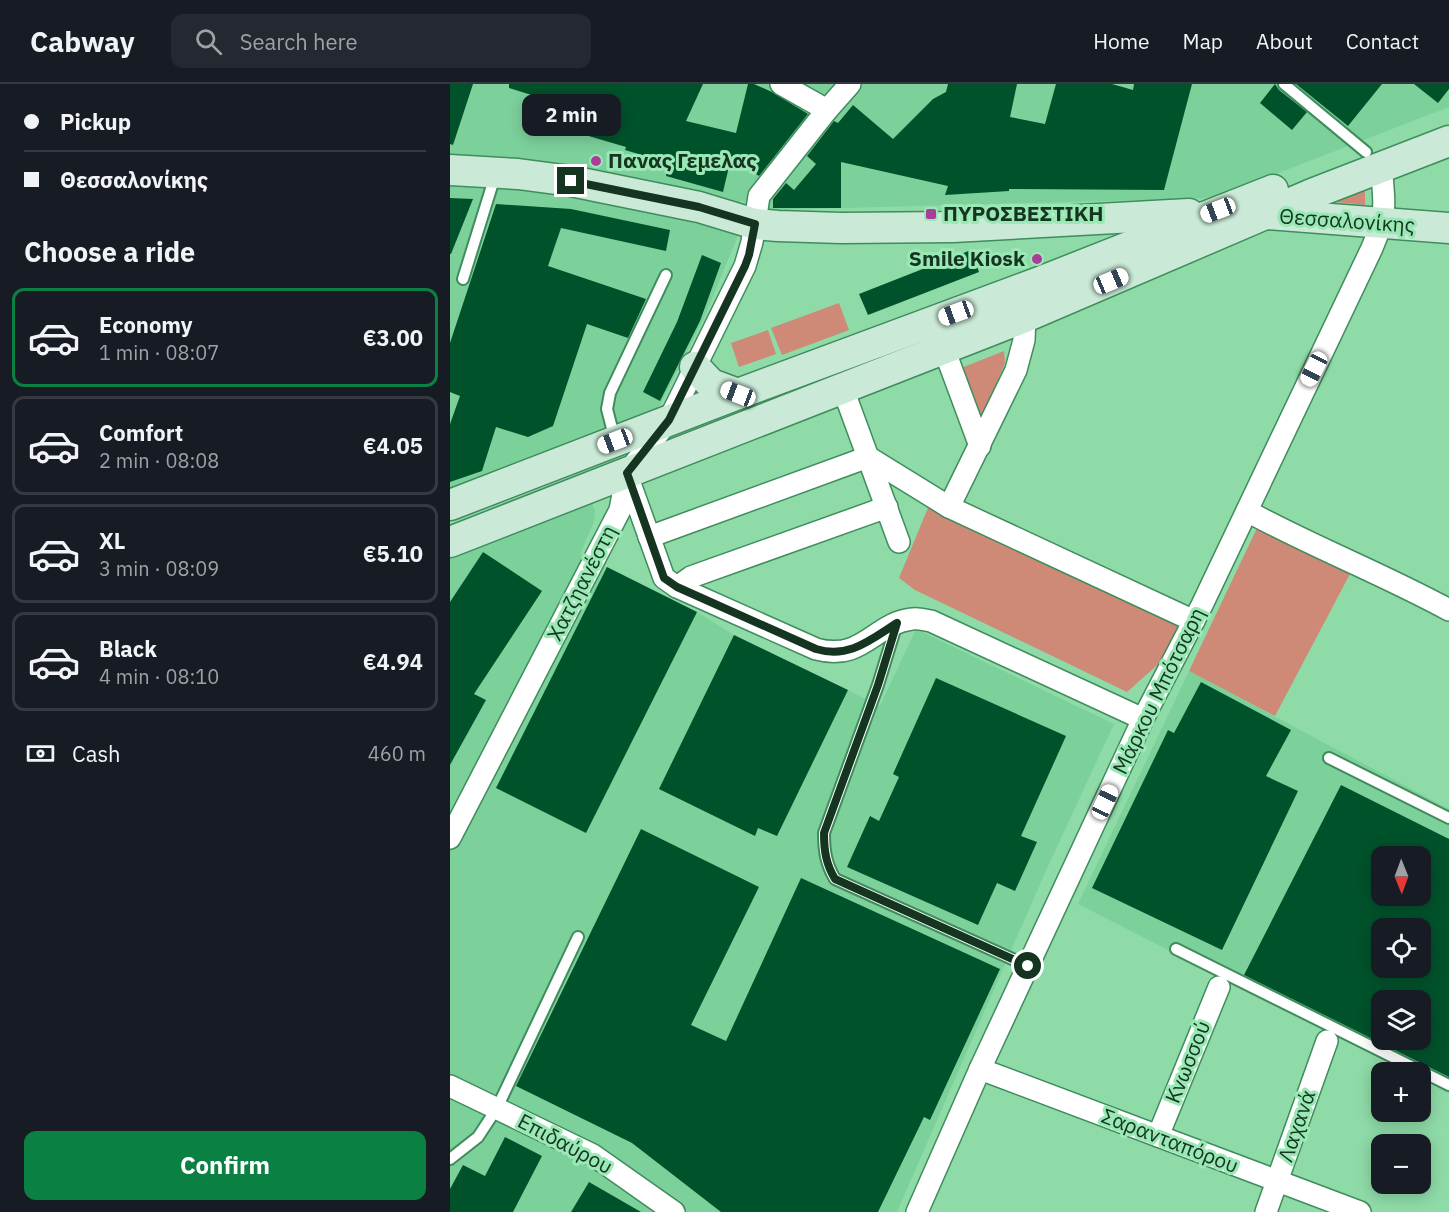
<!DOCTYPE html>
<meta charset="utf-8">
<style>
body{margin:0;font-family:"IBM Plex Sans",sans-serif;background:#242831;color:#f1f3f6;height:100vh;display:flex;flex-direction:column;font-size:22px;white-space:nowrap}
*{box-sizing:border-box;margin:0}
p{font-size:20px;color:#9ea1a6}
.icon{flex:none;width:33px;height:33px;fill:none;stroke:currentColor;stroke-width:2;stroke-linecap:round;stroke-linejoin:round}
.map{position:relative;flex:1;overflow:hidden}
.side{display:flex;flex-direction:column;background:#171b24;width:450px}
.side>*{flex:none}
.guide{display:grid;align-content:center;height:132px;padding:0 24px;background:#171b24}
.needle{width:39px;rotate:179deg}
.controls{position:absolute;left:921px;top:762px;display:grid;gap:12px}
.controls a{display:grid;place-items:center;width:60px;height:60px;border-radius:12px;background:#171b24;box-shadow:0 3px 15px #0003;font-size:30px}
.end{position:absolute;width:27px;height:27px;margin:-14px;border:8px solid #153521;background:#fff;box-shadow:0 0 0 3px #fff}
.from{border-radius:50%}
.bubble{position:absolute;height:42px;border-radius:12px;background:#171b24;box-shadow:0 3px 15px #0003;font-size:20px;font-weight:700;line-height:42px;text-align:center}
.car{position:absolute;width:18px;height:36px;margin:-18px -9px;border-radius:8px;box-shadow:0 0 4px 2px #0007;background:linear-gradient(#fff 24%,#345 0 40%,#fff 0 76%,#345 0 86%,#fff 0)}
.guide b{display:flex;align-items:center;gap:21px;height:57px;font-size:22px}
.guide b+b{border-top:2px solid #363941}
.guide i{width:15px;height:15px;background:#f1f3f6}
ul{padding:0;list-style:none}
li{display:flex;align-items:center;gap:18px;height:99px;margin:0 12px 9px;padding:0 12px;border:3px solid #363941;border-radius:12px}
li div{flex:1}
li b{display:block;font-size:22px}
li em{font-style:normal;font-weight:700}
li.selected{border-color:#0b8043}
li>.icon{width:54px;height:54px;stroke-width:1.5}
h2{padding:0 24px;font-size:27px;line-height:72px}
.pay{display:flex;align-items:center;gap:15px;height:66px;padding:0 24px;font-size:22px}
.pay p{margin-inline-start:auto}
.primary-button{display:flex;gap:12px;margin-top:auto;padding:12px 24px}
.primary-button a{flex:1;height:69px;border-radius:12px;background:#0b8043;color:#fff;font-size:24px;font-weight:700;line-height:69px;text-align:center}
header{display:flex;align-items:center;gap:36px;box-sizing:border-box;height:84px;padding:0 30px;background:#171b24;border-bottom:2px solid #363941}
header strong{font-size:28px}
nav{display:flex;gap:33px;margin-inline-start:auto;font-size:21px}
.search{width:420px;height:54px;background:#242831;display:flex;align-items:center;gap:15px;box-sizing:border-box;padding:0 21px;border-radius:12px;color:#9ea1a6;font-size:22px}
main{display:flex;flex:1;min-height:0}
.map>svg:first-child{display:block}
.built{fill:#7cd19b;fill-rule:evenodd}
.green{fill:#cf8977}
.building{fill:#00522b;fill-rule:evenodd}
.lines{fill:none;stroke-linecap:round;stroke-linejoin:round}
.lane-casing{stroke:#3f8c5d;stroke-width:14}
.street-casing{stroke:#3f8c5d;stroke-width:24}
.secondary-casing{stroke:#3f8c5d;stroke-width:33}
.lane{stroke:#fff;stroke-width:10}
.street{stroke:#fff;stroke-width:21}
.secondary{stroke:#caead7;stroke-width:30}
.route{stroke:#153521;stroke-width:8}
.poi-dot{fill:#ab3c99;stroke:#9ae8b5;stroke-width:2}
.labels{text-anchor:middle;stroke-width:6;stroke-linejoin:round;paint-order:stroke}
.poi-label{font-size:21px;font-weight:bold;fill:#153521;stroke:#9ae8b5;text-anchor:start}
.street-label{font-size:21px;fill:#153521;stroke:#9ae8b5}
</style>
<header>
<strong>Cabway</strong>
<div class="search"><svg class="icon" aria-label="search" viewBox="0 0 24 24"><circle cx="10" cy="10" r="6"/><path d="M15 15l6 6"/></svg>Search here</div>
<nav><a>Home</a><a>Map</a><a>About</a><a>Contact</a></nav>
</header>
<main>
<section class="side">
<div class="guide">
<b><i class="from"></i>Pickup</b>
<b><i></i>Θεσσαλονίκης</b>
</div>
<h2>Choose a ride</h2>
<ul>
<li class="selected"><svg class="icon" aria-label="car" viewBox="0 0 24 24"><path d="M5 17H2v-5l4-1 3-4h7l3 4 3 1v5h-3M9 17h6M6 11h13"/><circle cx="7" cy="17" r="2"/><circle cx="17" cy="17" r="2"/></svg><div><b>Economy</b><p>1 min · 08:07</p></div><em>€3.00</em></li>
<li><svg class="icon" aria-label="car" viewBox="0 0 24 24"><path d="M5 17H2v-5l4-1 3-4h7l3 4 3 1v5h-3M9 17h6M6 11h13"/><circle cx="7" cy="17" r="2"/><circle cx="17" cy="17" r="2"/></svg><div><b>Comfort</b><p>2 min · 08:08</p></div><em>€4.05</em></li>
<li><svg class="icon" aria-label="car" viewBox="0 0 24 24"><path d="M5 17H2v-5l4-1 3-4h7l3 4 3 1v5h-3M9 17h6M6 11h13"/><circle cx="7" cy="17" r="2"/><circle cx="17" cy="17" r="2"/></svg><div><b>XL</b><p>3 min · 08:09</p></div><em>€5.10</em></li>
<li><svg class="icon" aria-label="car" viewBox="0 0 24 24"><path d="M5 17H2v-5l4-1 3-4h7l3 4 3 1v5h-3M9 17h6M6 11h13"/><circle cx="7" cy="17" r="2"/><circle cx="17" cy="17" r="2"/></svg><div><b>Black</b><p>4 min · 08:10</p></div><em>€4.94</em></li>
</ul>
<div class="pay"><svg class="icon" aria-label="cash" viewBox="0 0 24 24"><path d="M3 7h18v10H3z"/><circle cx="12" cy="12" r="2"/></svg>Cash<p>460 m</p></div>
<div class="primary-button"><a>Confirm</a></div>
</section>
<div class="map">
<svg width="999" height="1128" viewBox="0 0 999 1128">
<rect width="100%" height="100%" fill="#8edba8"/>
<g class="built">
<path d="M0,0H999V23L764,114L323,126L290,117L287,154L254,234L208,325L0,407Z"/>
<path d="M141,417L145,426L144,438L130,470L247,528L284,551L430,622L466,545L664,640L594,791L447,1128H0V472Z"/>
<path d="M739,587L999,725V1010L971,995L970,988H957L628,820ZM932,772H970V812H932ZM932,844H970V884H932ZM932,916H970V956H932Z"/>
</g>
<g class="green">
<path d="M915,104V121L885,118L886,115Z"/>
<path d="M389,219L399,246L332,271L321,244Z"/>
<path d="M318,246L326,270L289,283L281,259Z"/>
<path d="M554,267L555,279L529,340L501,288Z"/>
<path d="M480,419L732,537L714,575L677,608L465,506L449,494Z"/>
<path d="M808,442L901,488L825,632L739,587Z"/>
</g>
<g class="building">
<path d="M0,0H23L3,61L0,60Z"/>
<path d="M59,0H253L236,37L286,49L298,0H304L322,8L358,30L309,92L281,74L273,108L216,92L219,79L175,66L176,63L125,48L133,27L59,4Z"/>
<path d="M498,0H567L560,33L595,40L606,0H662L683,6L684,0H742L714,106L559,105V107L495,111L498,102L391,78V124H323V115L336,99L344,106L366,80L357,72L384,37L388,39L403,21L443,55L483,15L496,8Z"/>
<path d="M825,0L829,6L857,28L842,46L810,19Z"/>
<path d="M846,0H932L898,42Z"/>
<path d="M964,0H999V5L988,19Z"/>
<path d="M0,114L23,115L1,170H0Z"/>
<path d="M46,120L121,125L220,146L216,167L111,144L98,182L196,215L178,254L137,240L103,342L78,353L46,343L32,387L0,398V340L10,312L0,308V259Z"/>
<path d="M521,166L529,188L418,231L409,210Z"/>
<path d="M252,171L271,179L250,237L210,317L193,308L227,238Z"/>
<path d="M33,468L92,507L24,610L36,616L0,681V518Z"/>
<path d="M157,483L247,528L136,749L46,704Z"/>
<path d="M284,551L398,606L327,752L308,744L305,752L209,705Z"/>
<path d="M486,594L616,652L571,752L587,758L565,807L547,799L528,841L397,783L420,732L429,737L449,693L443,690Z"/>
<path d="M751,598L841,646L816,692L848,707L772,866L642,804L718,646L724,649Z"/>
<path d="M891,701L999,755V993L794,891ZM932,772H970V812H932ZM932,844H970V884H932ZM932,916H970V956H932Z"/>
<path d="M191,745L309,803L241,941L276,957L351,794L550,885L480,1036L474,1033L428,1128H271L182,1059L66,1002Z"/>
<path d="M55,1053L92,1072L63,1128H0V1105L13,1081L35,1092Z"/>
<path d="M139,1098L191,1128H121Z"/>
</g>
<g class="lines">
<defs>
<g id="lane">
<path d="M834,0L916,68"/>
<path d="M13,195L45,92"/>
<path d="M165,356L157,325L160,309L216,191"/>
<path d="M447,539L428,601L374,749C374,767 376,780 385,795L578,882"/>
<path d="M879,674L999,734"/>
<path d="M726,865L999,1001"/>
<path d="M0,1075L28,1053L47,1024L128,853"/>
</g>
<g id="street">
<path d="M331,0L377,26"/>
<path d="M494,265L530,362"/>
<path d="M393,305L449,458"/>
<path d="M177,391L214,494L227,503L366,565C413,578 424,539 462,535C468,534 475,536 481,537L693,635"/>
<path d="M499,423L566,286L574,256L575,233"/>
<path d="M797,427C863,463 933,490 999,526"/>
<path d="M199,453L418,373L499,423L744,537"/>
<path d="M227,503L241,493L437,423"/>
<path d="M0,754L170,426L177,389L219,336L295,182L302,158L309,112L377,26L400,0"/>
<path d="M530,985L910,1128"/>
<path d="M0,1002L143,1071L224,1128"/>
<path d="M708,1052L769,903"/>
<path d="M467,1128L530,985L693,635L752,521L922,164C937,129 935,120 931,83"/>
<path d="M816,1128L877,957"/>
</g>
<g id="secondary">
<path d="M0,86L68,90L121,97L249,123L305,140L328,142L391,144L503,143L739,130"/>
<path d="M817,130L999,144"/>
<path d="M245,283L261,300L288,310"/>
<path d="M0,421L288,310L587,199L823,106"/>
<path d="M0,458L575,233L862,110L999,57"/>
</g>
</defs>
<use href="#lane" class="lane-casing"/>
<use href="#street" class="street-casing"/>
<use href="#secondary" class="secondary-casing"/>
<use href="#lane" class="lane"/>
<use href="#street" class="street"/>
<use href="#secondary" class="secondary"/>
</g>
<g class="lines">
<path class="route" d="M121,97L249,123L305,140L299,171L295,182L219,336L177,389L214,494L227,503L366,565C399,575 420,556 447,539L428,601L374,749C374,767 376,780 385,795L578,882"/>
</g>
<g class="poi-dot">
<circle cx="146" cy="77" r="6"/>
<rect x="475" y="124" width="12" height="12" rx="3"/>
<circle cx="587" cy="175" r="6"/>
</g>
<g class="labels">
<g class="poi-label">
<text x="158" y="84">Πανας Γεμελας</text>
<text x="493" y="137">ΠΥΡΟΣΒΕΣΤΙΚΗ</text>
<text x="575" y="182" text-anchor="end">Smile Kiosk</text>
</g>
<g class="street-label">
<text transform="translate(897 137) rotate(4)" y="7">Θεσσαλονίκης</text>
<text transform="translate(132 499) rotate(-63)" y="7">Χατζηανέστη</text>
<text transform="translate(709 607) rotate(-64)" y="7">Μάρκου Μπότσαρη</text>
<text transform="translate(738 978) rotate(-68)" y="7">Κνωσσού</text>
<text transform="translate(847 1042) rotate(-71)" y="7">Λαχανά</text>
<text transform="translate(720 1057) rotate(21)" y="7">Σαρανταπόρου</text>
<text transform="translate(115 1060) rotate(28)" y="7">Επιδαύρου</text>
</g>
</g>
</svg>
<div class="controls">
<a><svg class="needle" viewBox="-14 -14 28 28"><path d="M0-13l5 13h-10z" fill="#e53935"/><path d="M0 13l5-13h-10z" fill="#9ea1a6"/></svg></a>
<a><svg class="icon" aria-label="locate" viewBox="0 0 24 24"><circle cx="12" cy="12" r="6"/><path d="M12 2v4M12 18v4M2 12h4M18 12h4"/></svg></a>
<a><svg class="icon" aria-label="layers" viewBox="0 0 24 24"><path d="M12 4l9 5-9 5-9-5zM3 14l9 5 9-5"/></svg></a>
<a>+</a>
<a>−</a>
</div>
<i class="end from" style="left:578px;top:882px"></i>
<i class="end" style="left:121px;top:97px"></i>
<div class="bubble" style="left:72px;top:10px;width:99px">2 min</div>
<i class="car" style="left:768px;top:126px;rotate:249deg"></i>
<i class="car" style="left:661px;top:197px;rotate:67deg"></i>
<i class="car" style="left:506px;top:229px;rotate:250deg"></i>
<i class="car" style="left:864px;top:285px;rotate:207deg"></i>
<i class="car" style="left:288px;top:310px;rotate:291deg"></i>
<i class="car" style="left:165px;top:357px;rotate:249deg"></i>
<i class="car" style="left:655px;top:718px;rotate:25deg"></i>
</div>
</main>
